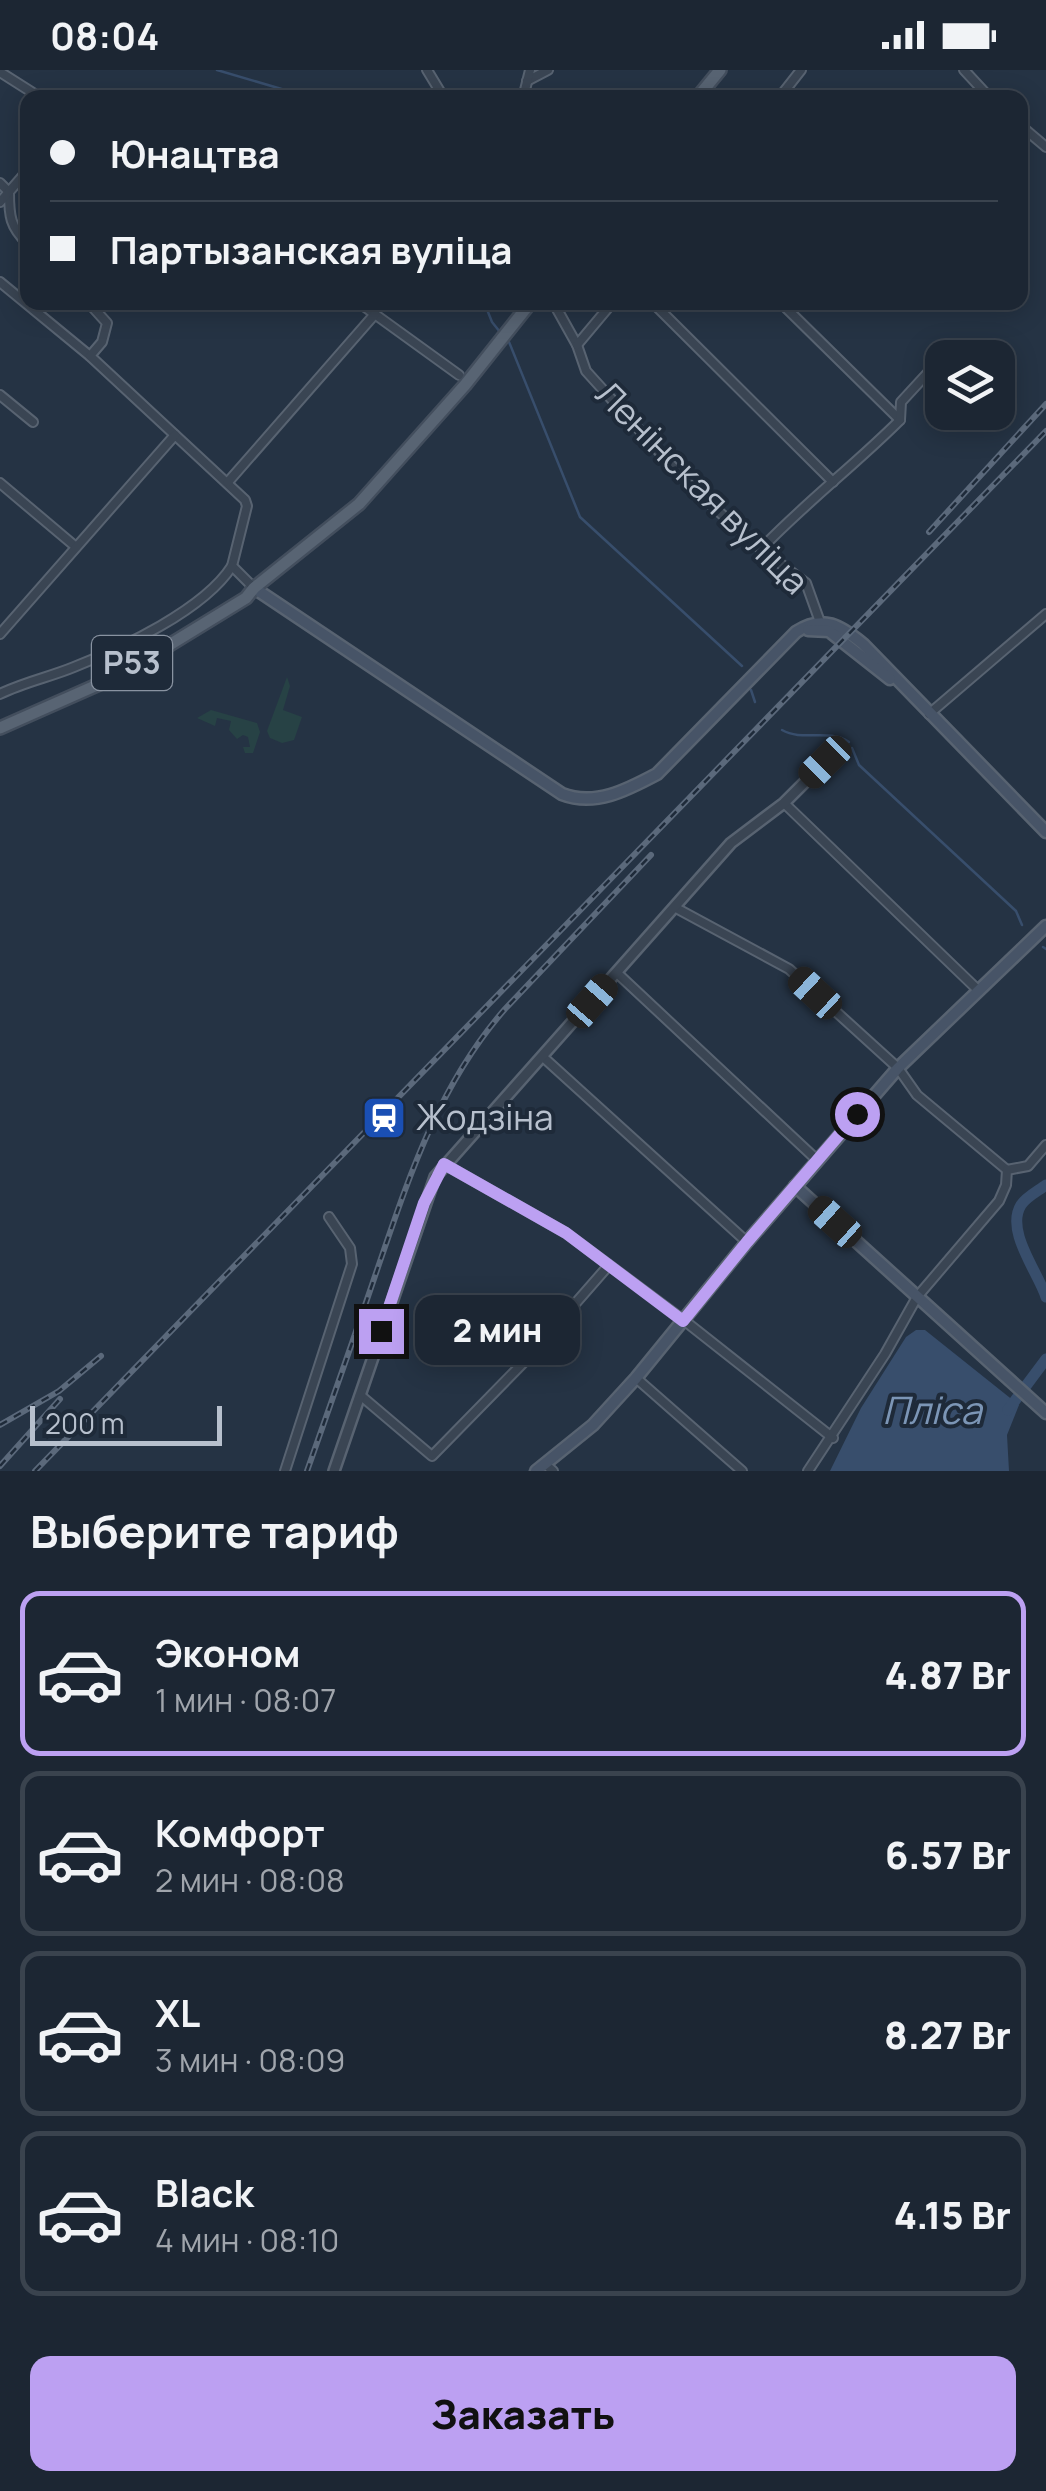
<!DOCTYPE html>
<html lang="ru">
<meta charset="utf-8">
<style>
body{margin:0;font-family:Manrope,sans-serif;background:#252e3b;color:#f1f3f6;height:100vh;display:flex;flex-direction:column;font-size:38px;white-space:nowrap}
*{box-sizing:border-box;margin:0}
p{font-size:32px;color:#a0a5ac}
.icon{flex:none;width:55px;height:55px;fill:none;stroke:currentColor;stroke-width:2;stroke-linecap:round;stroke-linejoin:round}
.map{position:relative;height:1401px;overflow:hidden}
.details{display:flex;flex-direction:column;background:#1c2633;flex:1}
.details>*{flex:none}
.hud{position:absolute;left:20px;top:20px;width:1008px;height:220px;border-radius:20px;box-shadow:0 5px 25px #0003,0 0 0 2px #3a434e;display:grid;align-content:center;height:220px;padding:0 30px;background:#1c2633}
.buttons{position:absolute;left:925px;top:270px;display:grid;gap:20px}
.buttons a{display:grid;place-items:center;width:90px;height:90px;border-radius:20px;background:#1c2633;box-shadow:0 5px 25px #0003,0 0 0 2px #3a434e;font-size:50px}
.scale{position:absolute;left:30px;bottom:25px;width:192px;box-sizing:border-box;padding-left:10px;border:5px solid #b7c0cd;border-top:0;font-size:28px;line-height:35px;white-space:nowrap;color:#b7c0cd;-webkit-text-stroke:8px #1e2a39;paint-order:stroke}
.end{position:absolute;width:45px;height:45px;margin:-22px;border:12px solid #bca0f2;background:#111;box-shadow:0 0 0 5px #111}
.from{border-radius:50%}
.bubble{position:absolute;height:70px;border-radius:20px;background:#1c2633;box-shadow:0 5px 25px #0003,0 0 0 2px #3a434e;font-size:32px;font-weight:800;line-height:70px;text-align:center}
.car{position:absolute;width:30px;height:60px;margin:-30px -15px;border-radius:12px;box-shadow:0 0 8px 2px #0007;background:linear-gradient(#222 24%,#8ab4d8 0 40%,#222 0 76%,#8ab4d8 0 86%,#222 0)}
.hud b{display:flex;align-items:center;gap:35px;height:95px;font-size:38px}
.hud b+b{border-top:2px solid #3a434e}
.hud i{width:25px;height:25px;background:#f1f3f6}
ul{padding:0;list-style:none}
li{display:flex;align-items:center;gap:30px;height:165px;margin:0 20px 15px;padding:0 10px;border:5px solid #3a434e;border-radius:20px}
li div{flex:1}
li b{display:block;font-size:38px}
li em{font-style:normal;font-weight:800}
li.on{border-color:#bca0f2}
li>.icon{width:90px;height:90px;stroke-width:1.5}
h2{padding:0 30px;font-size:45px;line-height:120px}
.action{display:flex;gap:20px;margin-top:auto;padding:20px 30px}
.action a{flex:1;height:115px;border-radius:20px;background:#bca0f2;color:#111;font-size:40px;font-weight:800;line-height:115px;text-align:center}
.status{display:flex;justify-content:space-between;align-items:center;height:70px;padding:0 50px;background:#1c2633;direction:ltr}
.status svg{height:28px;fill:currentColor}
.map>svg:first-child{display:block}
.green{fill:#274245}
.water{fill:#384e6c}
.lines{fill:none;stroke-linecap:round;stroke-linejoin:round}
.stream{stroke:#384e6c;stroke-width:2.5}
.river{stroke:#384e6c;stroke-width:11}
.minor-casing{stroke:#586371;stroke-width:12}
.tertiary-casing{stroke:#586371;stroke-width:14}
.secondary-casing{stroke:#586371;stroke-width:15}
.primary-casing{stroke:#434e5d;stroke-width:16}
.minor{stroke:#3a4553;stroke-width:8}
.tertiary{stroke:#3a4553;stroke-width:9}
.secondary{stroke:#475467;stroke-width:10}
.primary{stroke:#586473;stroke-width:11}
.rail-casing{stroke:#5b697b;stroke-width:6}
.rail{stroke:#1e2a39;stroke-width:2.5;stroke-dasharray:8;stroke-linecap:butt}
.route{stroke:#bca0f2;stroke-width:12}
.labels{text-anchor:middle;stroke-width:8;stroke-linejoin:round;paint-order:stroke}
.shield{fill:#1e2a39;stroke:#8993a1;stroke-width:2.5}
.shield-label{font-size:32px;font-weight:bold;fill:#b7c0cd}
.street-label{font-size:35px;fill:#b7c0cd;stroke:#1e2a39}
.poi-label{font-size:35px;fill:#b7c0cd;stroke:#1e2a39;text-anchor:start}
.water-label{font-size:38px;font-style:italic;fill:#7c96b6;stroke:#1e2a39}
</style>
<div class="status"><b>08:04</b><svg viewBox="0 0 49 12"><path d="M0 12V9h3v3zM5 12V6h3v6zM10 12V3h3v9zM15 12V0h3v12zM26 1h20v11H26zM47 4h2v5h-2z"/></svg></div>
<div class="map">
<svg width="1046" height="1401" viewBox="0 0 1046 1401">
<rect width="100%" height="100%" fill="#253344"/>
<g class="green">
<path d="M287,607L290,616L283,640L302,647L294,670L282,673L270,668L267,661Z"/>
<path d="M211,640L257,653L260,662L253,683H245L243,677H250L248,667L243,665L237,669L229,660L231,651L217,648L215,656L197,648Z"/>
</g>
<path class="water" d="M916,1260H925L1019,1335L1007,1365L1009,1401H830L861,1338L906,1267Z"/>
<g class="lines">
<g class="stream">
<path d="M217,0L312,28"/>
<path d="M484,232L492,252L500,262"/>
<path d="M509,272L580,447L742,596"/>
<path d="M751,620L755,632"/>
<path d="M782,660C803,672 828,658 849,672"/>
<path d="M852,678L859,695L1016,841L1022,855"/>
<path d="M1043,877L1046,879"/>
</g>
<g class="river">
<path d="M1046,1115C1038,1121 1026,1127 1021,1135C1005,1161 1038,1202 1046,1227"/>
<path d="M1008,1340L1046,1289"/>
</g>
<defs>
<g id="minor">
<path d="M427,0L444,28"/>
<path d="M964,0L990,28"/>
<path d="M0,2L41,28"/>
<path d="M527,11L548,0"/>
<path d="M523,28L530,0"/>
<path d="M779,28L801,0"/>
<path d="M1020,55L1046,77"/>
<path d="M0,113L9,122C9,146 10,157 28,174"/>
<path d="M0,132L28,100"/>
<path d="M0,212L90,286"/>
<path d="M88,232L107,253L102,272L90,286L245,430L247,436L232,496L254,518"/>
<path d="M358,232L459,305"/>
<path d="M553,232L577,275L586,301L691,417L761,479L806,513L820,552"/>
<path d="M652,232L833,412"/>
<path d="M780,232L900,350"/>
<path d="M577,275L613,232"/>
<path d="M0,325L33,352"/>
<path d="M228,412L375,244"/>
<path d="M0,413L76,477"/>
<path d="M761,479C805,433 855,395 900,350L901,332L947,282"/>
<path d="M0,564L175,365"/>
<path d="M0,624C24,612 50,607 74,597C122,578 204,540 232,496"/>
<path d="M929,644L1046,544"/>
<path d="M784,733L979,921"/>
<path d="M676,838L789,899L898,998L917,1025L1007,1100"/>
<path d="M617,903L817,1090"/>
<path d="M543,987L747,1172"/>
<path d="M444,1094L566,1163L690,1255L833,1368"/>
<path d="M636,1308L742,1401"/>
<path d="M360,1325L432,1386L525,1291L609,1195"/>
<path d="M545,1394L553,1401"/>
<path d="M285,1401L352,1194L350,1178L329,1147"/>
<path d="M808,1401L885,1284L917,1227L999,1131L1006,1115L1007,1100L1028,1096L1046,1075"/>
</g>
<path id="tertiary" d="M334,1401L435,1107L731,773L784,733L825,692"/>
<g id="secondary">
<path d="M254,518L562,724C595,737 627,720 657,704L796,562C823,544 841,556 863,574L1046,762"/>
<path d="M808,560L829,561L890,609"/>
<path d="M795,1116L1046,1343"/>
<path d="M536,1401L593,1355L636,1308L747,1172L898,998L1046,856"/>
</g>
<g id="primary">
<path d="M697,28L720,0"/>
<path d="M0,658L122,604L246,528L254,518L359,434L465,315L531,232"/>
</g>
</defs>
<use href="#minor" class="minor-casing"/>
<use href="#tertiary" class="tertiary-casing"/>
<use href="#secondary" class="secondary-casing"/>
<use href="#primary" class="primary-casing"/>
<use href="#minor" class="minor"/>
<use href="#tertiary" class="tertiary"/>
<use href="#secondary" class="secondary"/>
<use href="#primary" class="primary"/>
<defs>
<g id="rail">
<path d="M929,462L1046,334"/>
<path d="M0,1355L59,1321L101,1286"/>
<path d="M0,1396L60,1329"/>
<path d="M35,1401L1046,361"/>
<path d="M307,1401C330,1336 353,1271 375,1206C408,1110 437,1017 505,939L651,785"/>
</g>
</defs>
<use href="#rail" class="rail-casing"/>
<use href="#rail" class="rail"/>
</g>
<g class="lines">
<path class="route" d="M381,1261L424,1133L444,1094L566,1163L683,1251L747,1172L857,1044"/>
</g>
<defs>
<symbol id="station-square" viewBox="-11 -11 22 22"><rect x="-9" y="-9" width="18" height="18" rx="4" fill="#1a4fb4" stroke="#1e2a39"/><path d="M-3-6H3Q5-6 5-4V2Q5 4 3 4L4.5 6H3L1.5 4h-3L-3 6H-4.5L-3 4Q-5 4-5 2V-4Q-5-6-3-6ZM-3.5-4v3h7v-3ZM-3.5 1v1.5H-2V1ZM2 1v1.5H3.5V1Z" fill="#fff"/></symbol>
</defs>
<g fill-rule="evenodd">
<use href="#station-square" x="359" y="1023" width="50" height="50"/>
</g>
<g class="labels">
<rect class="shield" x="92" y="566" width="80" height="54" rx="8"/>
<g class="shield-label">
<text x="132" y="604">Р53</text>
</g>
<g class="street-label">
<text transform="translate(702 418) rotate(45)" y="12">Ленінская вуліца</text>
</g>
<g class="poi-label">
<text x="416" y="1060">Жодзіна</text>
</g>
<g class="water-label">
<text x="932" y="1354">Пліса</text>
</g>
</g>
</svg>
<div class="buttons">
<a><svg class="icon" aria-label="layers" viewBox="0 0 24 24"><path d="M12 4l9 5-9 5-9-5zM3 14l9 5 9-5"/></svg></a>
</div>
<div class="scale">200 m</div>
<i class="end from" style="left:857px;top:1044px"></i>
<i class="end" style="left:381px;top:1261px"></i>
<div class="bubble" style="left:415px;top:1225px;width:165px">2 мин</div>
<i class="car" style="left:825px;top:692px;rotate:225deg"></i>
<i class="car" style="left:815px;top:923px;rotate:313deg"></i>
<i class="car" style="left:592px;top:931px;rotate:41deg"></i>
<i class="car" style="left:835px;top:1152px;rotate:312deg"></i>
<div class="hud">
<b><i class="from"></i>Юнацтва</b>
<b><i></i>Партызанская вуліца</b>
</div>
</div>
<section class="details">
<h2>Выберите тариф</h2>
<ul>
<li class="on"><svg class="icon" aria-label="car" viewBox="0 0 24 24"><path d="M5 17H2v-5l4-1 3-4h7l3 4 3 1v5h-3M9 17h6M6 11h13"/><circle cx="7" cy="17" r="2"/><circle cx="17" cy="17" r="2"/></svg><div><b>Эконом</b><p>1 мин · 08:07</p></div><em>4.87 Br</em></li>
<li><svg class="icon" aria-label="car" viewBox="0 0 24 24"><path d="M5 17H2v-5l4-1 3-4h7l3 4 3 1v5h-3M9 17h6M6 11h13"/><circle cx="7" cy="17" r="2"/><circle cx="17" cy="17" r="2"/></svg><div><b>Комфорт</b><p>2 мин · 08:08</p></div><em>6.57 Br</em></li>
<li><svg class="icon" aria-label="car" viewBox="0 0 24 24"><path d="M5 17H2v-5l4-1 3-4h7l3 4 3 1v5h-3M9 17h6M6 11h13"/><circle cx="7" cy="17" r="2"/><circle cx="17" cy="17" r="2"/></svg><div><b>XL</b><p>3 мин · 08:09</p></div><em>8.27 Br</em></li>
<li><svg class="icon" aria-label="car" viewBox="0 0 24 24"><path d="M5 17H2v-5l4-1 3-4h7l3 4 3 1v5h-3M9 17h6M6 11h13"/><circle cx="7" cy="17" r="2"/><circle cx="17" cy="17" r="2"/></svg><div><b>Black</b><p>4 мин · 08:10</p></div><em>4.15 Br</em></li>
</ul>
<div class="action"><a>Заказать</a></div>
</section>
